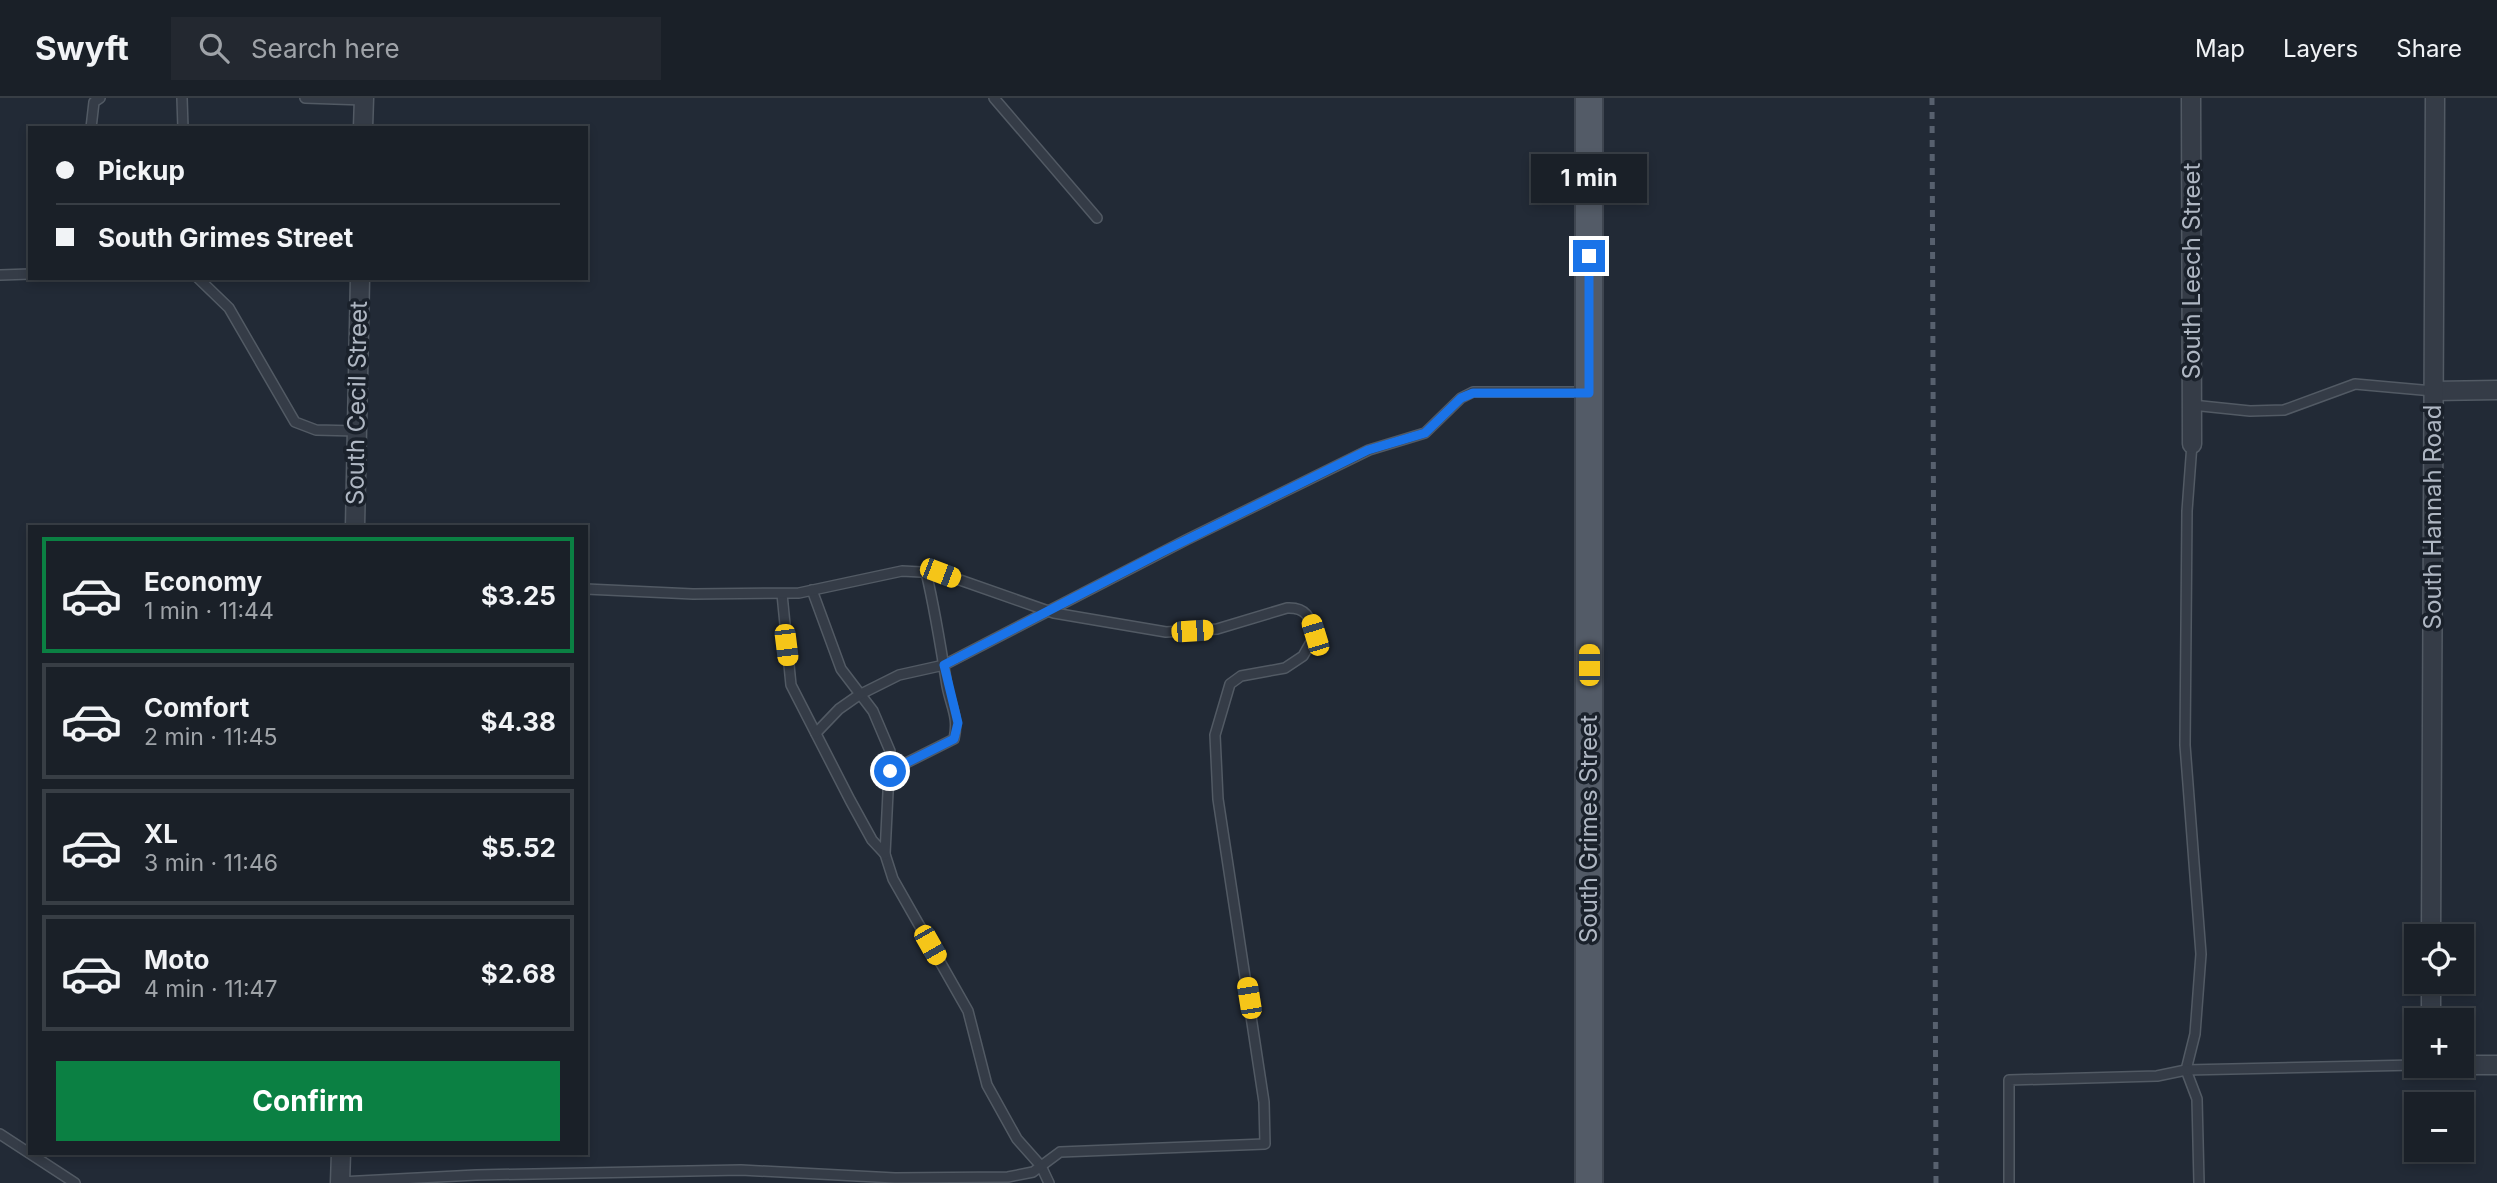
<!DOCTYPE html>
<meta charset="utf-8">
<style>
body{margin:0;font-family:Inter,sans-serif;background:#232830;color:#f1f3f6;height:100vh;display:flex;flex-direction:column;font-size:26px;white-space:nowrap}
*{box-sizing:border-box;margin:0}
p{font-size:23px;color:#9fa3a8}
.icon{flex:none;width:38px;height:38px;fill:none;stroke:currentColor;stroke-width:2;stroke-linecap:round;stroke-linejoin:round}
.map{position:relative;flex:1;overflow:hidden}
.panel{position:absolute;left:28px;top:427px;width:560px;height:630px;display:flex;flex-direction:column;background:#1a2028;border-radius:0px;box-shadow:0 4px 10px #0003,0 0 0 2px #383e45}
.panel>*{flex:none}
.guide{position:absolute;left:28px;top:28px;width:560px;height:154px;border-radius:0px;box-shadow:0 4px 10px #0003,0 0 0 2px #383e45;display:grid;align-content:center;height:154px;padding:0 28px;background:#1a2028}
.fabs{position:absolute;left:2404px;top:826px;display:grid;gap:14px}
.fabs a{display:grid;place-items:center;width:70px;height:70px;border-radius:0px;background:#1a2028;box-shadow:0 4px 10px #0003,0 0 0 2px #383e45;font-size:35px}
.end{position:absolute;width:32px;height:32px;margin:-16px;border:9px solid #1a73e8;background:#fff;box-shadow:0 0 0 4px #fff}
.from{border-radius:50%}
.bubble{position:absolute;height:49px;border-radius:0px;background:#1a2028;box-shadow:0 4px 10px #0003,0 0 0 2px #383e45;font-size:23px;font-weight:700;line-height:49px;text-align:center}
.car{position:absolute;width:21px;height:42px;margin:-21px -10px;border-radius:9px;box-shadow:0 0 5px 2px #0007;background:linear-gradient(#f5c518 24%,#345 0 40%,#f5c518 0 76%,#345 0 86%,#f5c518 0)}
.guide b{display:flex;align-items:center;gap:24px;height:66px;font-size:26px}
.guide b+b{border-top:2px solid #383e45}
.guide i{width:18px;height:18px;background:#f1f3f6}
ul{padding:12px 0 0;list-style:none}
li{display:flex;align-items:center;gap:21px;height:116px;margin:0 14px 10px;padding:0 14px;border:4px solid #383e45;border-radius:0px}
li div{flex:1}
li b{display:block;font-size:26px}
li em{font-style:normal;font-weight:700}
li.selected{border-color:#0b8043}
li>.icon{width:63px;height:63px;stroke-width:1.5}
.cta{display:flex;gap:14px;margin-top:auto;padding:14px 28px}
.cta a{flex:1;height:80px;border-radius:0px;background:#0b8043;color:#fff;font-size:28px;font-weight:700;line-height:80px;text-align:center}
header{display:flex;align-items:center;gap:42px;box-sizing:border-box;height:98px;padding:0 35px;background:#1a2028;border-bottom:2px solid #383e45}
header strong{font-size:33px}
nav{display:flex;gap:38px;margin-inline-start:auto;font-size:24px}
.search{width:490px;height:63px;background:#232830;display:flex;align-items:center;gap:18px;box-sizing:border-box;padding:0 24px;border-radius:0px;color:#9fa3a8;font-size:26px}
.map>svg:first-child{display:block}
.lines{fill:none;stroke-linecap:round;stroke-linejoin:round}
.lane-casing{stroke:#525a64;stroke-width:12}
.street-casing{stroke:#525a64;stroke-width:21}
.primary-casing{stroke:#3e4550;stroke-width:30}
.lane{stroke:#353c47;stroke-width:9}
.street{stroke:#353c47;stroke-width:18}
.primary{stroke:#535b67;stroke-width:26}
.rail{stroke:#57606e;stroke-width:5;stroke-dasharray:7 7;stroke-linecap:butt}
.route{stroke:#1a73e8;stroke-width:9}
.labels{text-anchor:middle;stroke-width:7;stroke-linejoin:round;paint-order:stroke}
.street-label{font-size:24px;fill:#afb7c3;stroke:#1a212b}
</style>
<header>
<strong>Swyft</strong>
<div class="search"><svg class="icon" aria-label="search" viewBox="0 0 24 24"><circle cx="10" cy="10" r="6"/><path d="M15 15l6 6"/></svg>Search here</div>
<nav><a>Map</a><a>Layers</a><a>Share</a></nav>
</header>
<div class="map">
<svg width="2497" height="1085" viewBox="0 0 2497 1085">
<rect width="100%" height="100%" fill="#222a36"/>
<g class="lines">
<defs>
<g id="lane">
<path d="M182,0L183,30"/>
<path d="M305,0L364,2"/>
<path d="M994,0L1097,120"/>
<path d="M91,30L94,4L100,0"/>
<path d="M0,177L30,176"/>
<path d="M198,180L229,210L295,324L316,332L357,333"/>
<path d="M2192,307L2250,313L2284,312L2355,286L2433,293"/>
<path d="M2192,346L2187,413L2185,647L2201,856L2195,936L2186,972L2197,1001L2199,1085"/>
<path d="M812,492L841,571L873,613L890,653L885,756L893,781L968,913L987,987L1017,1041L1041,1068L1049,1085"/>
<path d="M782,496L791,587L850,702L872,742L885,756"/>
<path d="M816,635L839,611L859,597L899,577L944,567L1186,442L1369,352L1425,335L1461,300L1473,294H1586"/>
<path d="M890,673L954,641C959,619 951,609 947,588C941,550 935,512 926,474"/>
<path d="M0,1036L75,1085"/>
<path d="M340,1084L476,1077L741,1072L895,1080L1008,1079L1033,1074L1060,1054L1265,1046L1264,1004L1218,701L1215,637L1230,586L1241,578L1285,570L1303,558L1315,537C1310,520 1307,509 1287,510L1217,531L1166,534L1054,515L940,475L902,473L799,495L693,496L586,491"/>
<path d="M2009,1085V982L2157,978L2186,972L2417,967"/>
</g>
<g id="street">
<path d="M2191,0L2192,346"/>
<path d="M363,30L364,0"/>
<path d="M2433,293L2497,292"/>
<path d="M355,429L360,180"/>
<path d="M2431,838L2435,0"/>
<path d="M2431,922V884"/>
<path d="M2462,967H2497"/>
<path d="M340,1085L341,1055"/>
</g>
<path id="primary" d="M1589,1085V0"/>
</defs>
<use href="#lane" class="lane-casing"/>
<use href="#street" class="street-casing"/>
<use href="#primary" class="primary-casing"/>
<use href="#lane" class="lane"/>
<use href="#street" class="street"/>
<use href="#primary" class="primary"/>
<path class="rail" d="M1932,0L1936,1085"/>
</g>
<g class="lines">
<path class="route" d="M890,673L954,641L958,625L944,567L1162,454L1368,352L1425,335L1461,300L1473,295H1589V158"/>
</g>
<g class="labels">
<g class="street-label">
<text transform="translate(2192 173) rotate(-90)" y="8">South Leech Street</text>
<text transform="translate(357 305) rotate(-89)" y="8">South Cecil Street</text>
<text transform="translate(2433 419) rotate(-90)" y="8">South Hannah Road</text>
<text transform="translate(1589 731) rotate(-90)" y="8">South Grimes Street</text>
</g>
</g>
</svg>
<div class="fabs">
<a><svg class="icon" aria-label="locate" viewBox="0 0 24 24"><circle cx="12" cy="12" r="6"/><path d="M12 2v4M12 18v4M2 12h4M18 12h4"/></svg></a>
<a>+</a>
<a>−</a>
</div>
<i class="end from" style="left:890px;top:673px"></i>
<i class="end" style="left:1589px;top:158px"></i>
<div class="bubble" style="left:1531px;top:56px;width:116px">1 min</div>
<i class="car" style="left:940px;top:475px;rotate:111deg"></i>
<i class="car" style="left:1192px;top:533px;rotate:86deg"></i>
<i class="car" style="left:1315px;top:537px;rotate:343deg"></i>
<i class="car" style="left:786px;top:547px;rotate:173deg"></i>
<i class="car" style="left:1589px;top:567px;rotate:0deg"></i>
<i class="car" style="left:930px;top:847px;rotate:150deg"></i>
<i class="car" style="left:1249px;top:900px;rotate:351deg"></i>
<div class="guide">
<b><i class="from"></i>Pickup</b>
<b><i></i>South Grimes Street</b>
</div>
<section class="panel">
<ul>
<li class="selected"><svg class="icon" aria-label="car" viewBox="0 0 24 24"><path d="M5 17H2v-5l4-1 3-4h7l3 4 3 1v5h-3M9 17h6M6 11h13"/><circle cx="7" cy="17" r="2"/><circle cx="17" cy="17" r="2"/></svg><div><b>Economy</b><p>1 min · 11:44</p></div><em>$3.25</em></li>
<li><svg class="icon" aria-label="car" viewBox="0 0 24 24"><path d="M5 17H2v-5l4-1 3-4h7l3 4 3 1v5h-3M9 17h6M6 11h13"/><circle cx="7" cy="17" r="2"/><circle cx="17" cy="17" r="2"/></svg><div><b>Comfort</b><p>2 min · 11:45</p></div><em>$4.38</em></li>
<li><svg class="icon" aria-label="car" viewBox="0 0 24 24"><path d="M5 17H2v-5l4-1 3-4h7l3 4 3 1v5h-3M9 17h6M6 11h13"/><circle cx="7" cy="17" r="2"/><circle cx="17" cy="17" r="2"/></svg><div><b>XL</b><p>3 min · 11:46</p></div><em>$5.52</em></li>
<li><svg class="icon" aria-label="car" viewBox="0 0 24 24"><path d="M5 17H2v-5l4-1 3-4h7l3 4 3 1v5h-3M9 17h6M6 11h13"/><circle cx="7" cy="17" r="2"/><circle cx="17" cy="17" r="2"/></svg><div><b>Moto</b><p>4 min · 11:47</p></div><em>$2.68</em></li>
</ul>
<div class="cta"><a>Confirm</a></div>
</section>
</div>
